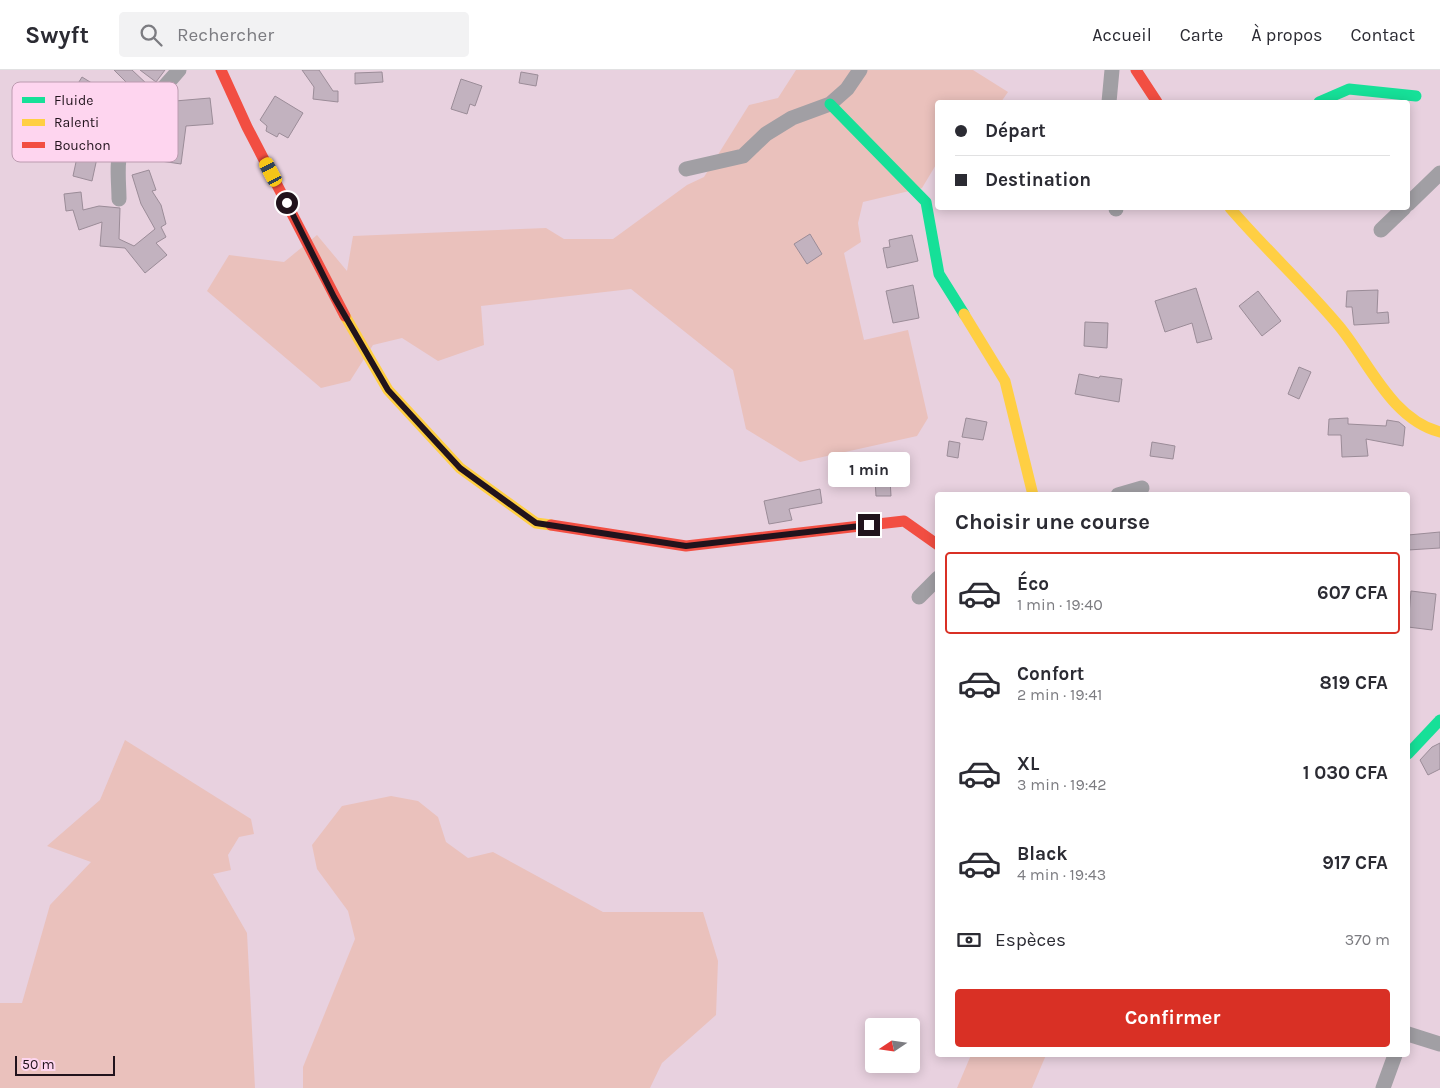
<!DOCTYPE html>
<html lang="fr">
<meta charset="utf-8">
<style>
body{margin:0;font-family:Karla,sans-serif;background:#f2f2f3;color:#2b2b33;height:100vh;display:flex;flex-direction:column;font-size:19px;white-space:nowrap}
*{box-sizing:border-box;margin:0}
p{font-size:16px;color:#7c7c81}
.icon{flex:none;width:28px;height:28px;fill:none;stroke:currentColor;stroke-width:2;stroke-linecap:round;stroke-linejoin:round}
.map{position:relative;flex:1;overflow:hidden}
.side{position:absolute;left:935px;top:422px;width:475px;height:565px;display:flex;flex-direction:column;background:#fff;border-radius:5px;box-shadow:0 2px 12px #0003}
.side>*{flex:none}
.hud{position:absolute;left:935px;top:30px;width:475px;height:110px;border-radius:5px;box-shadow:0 2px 12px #0003;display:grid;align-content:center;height:110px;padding:0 20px;background:#fff}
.needle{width:32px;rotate:257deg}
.fabs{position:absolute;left:865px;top:948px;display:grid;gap:10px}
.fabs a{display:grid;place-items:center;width:55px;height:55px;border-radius:5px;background:#fff;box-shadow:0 2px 12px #0003;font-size:25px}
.scale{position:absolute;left:15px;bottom:12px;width:100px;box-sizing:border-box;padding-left:5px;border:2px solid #21131c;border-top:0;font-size:14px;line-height:18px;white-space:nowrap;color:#21131c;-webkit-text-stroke:4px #fed5ef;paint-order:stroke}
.end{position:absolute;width:22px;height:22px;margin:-11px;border:6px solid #21131c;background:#fff;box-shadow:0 0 0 2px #fff}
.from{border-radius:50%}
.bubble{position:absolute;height:35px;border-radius:5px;background:#fff;box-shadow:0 2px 12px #0003;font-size:16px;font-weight:700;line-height:35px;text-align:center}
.car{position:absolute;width:15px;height:30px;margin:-15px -8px;border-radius:6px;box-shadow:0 0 4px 1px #0007;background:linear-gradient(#f5c518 24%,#345 0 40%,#f5c518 0 76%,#345 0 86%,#f5c518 0)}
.hud b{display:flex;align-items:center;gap:18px;height:48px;font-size:19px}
.hud b+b{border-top:1px solid #e1e1e2}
.hud i{width:12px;height:12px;background:#2b2b33}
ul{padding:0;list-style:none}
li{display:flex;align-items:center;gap:15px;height:82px;margin:0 10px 8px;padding:0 10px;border:2px solid transparent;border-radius:5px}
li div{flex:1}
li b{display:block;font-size:19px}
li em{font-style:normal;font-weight:700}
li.selected{border-color:#d93025}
li>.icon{width:45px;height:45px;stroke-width:1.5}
h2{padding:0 20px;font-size:22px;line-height:60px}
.pay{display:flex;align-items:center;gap:12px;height:55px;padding:0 20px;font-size:19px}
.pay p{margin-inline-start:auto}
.cta{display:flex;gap:10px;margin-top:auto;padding:10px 20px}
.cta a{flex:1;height:58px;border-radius:5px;background:#d93025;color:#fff;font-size:20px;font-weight:700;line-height:58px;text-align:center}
header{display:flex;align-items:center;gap:30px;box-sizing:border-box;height:70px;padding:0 25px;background:#fff;border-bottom:1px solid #e1e1e2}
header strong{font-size:24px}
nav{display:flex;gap:28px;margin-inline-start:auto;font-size:18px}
.search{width:350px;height:45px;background:#f2f2f3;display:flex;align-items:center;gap:12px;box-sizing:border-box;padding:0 18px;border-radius:5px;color:#7c7c81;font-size:19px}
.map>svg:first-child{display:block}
.green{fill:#eac1bc}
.building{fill:#c2b2bf;stroke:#9b8c98}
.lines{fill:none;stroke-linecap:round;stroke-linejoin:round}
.street{stroke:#a19fa4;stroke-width:15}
.fast{stroke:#16e098;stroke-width:11}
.slow{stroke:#ffcf43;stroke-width:11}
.jam{stroke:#f24e42;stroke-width:11}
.route{stroke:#21131c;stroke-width:6}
.key{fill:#fed5ef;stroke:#bc9bb0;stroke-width:1}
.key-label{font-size:14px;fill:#21131c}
</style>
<header>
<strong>Swyft</strong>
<div class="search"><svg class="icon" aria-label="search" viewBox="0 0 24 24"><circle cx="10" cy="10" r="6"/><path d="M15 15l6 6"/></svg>Rechercher</div>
<nav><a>Accueil</a><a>Carte</a><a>À propos</a><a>Contact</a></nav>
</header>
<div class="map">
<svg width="1440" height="1018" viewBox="0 0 1440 1018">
<rect width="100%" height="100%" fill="#e8d1df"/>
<g class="green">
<path d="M796,0H973L1008,22L1001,32H938L937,93L922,118L863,132L858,153L861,172L844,183L864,270L908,260L928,348L917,366L800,392L746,359L733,300L631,219L481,236L484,275L438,291L402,268L373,275L350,311L321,318L207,221L229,185L284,192L317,165L347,201L353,166L546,158L564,169H613L687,115L704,107L749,35L778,28Z"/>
<path d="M125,670L251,749L254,764L239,767L228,785L231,800L213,804L247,863L255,1018H0V933H22L50,835L91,792L47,776L100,730Z"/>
<path d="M391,726L418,731L438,747L446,772L468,788L493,782L603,842H703L718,891L716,945L662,993L650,1018H303V997L355,869L348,841L317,799L312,775L342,736Z"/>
<path d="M971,985H1046L1032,1018H957Z"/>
</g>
<g class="building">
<path d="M114,0H132L148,15L137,32L124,23L129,15Z"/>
<path d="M140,0H165L156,12Z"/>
<path d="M302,0H319L333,21H338V32L313,29L314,17Z"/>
<path d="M382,2L383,12L355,14V3Z"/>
<path d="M521,2L538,5L536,16L519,13Z"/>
<path d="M82,7L124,33L111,55L100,48L95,88H97L92,111L73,106L79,78L67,73L70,55L59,52L63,38Z"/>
<path d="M461,9L482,16L475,36L470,34L467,44L451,39Z"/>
<path d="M275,26L303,43L288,68L279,63L277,67L266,61L267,56L260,50Z"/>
<path d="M210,28L213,54L186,56L181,94L154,90L158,67H160L161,50L175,51V31Z"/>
<path d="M149,100L156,120L152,121L161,135L166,154L161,157L166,167L156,173L167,185L145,203L125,178L100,176L102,152L79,160L73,140L66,141L64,124L81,122L83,140L99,136L120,138L119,169L134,176L155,159L141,134L132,105Z"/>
<path d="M810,164L822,184L807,194L794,174Z"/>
<path d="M912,165L918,191L887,198L883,178L890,177L889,170Z"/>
<path d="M913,215L919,248L893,253L886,221Z"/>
<path d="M1196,218L1212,269L1197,273L1192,253L1165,262L1155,231Z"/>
<path d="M1378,220L1377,243L1388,242L1389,253L1354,255L1352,237H1346L1347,221Z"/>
<path d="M1258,221L1281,251L1262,266L1239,236Z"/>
<path d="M1085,252L1108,253L1107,278L1084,276Z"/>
<path d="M1299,297L1311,302L1299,329L1288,324Z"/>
<path d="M1079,304L1099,308L1100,306L1122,309L1119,332L1075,324Z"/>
<path d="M966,348L987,352L983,370L962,367Z"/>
<path d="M1348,348V354L1386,356L1387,350L1399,352L1405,357L1403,376L1366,369L1368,386L1342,387L1341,365H1328L1329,349Z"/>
<path d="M949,371L960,373L958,388L947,386Z"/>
<path d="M1152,372L1175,376L1173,389L1150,386Z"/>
<path d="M875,409H890L891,426H876Z"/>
<path d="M820,419L822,433L789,439L792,450L769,454L764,431Z"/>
<path d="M1440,462V478L1408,480V465Z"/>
<path d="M1411,521L1436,524L1432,560L1408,557Z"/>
<path d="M1440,673V699L1428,705L1420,690L1432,677Z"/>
</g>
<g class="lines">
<g class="street">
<path d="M1109,32L1112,0"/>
<path d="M686,99L743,86L766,64L792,48L830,34L847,19L860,0"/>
<path d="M119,129C119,113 116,93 121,78C130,53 162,20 179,0"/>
<path d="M1408,134L1440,103"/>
<path d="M1116,138V139"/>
<path d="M1381,160L1404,138"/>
<path d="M1118,425L1142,418"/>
<path d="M919,527L938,508"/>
<path d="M1408,964L1440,974"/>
<path d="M1383,1018L1395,985"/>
</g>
<g class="fast">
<path d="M1319,32L1349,19L1416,26"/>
<path d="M830,34L926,132L939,204L964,244"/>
<path d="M1408,684L1440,650"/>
</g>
<g class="slow">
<path d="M1230,138C1265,179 1305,215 1339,256C1369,292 1391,349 1440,362"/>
<path d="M964,244L1005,311L1033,425"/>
<path d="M345,246L388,320L460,398L536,453L551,455"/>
</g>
<g class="jam">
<path d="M221,0L247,57L345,246"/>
<path d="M1136,0L1157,32"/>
<path d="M551,455L686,476L904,451L938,475"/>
</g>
</g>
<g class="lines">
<path class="route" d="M287,133L334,227L388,320L460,398L536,453L686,476L869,455"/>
</g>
<rect x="12" y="12" width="166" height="80" rx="8" class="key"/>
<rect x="22" y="27" width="23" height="6" fill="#16e098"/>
<rect x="22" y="49" width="23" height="7" fill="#ffcf43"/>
<rect x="22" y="72" width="23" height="6" fill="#f24e42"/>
<g class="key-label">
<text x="54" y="35">Fluide</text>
<text x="54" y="57">Ralenti</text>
<text x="54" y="80">Bouchon</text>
</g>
</svg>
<div class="fabs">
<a><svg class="needle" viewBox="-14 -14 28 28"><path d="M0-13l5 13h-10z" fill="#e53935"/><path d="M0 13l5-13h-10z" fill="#7c7c81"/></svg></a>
</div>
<div class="scale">50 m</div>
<i class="end from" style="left:287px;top:133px"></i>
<i class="end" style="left:869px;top:455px"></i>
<div class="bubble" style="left:828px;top:382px;width:82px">1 min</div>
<i class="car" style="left:271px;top:102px;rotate:332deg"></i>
<div class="hud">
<b><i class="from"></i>Départ</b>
<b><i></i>Destination</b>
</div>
<section class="side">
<h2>Choisir une course</h2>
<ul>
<li class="selected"><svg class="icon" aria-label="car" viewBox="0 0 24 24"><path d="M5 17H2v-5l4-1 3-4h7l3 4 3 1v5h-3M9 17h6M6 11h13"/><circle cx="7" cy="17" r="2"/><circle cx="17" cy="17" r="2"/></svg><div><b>Éco</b><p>1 min · 19:40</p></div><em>607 CFA</em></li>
<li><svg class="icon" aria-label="car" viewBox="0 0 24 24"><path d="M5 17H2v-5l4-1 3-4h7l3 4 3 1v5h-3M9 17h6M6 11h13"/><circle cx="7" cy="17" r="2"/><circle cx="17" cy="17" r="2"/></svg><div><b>Confort</b><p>2 min · 19:41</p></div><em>819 CFA</em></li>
<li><svg class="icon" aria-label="car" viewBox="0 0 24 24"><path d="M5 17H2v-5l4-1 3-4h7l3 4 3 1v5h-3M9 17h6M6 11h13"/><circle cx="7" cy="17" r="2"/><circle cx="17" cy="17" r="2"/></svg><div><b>XL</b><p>3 min · 19:42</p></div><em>1 030 CFA</em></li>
<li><svg class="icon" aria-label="car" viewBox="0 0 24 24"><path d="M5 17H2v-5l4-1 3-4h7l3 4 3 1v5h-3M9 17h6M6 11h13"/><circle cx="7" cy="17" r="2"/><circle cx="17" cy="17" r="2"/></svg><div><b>Black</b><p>4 min · 19:43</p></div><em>917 CFA</em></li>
</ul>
<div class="pay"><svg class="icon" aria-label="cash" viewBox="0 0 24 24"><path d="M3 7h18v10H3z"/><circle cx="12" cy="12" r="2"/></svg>Espèces<p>370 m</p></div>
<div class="cta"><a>Confirmer</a></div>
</section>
</div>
